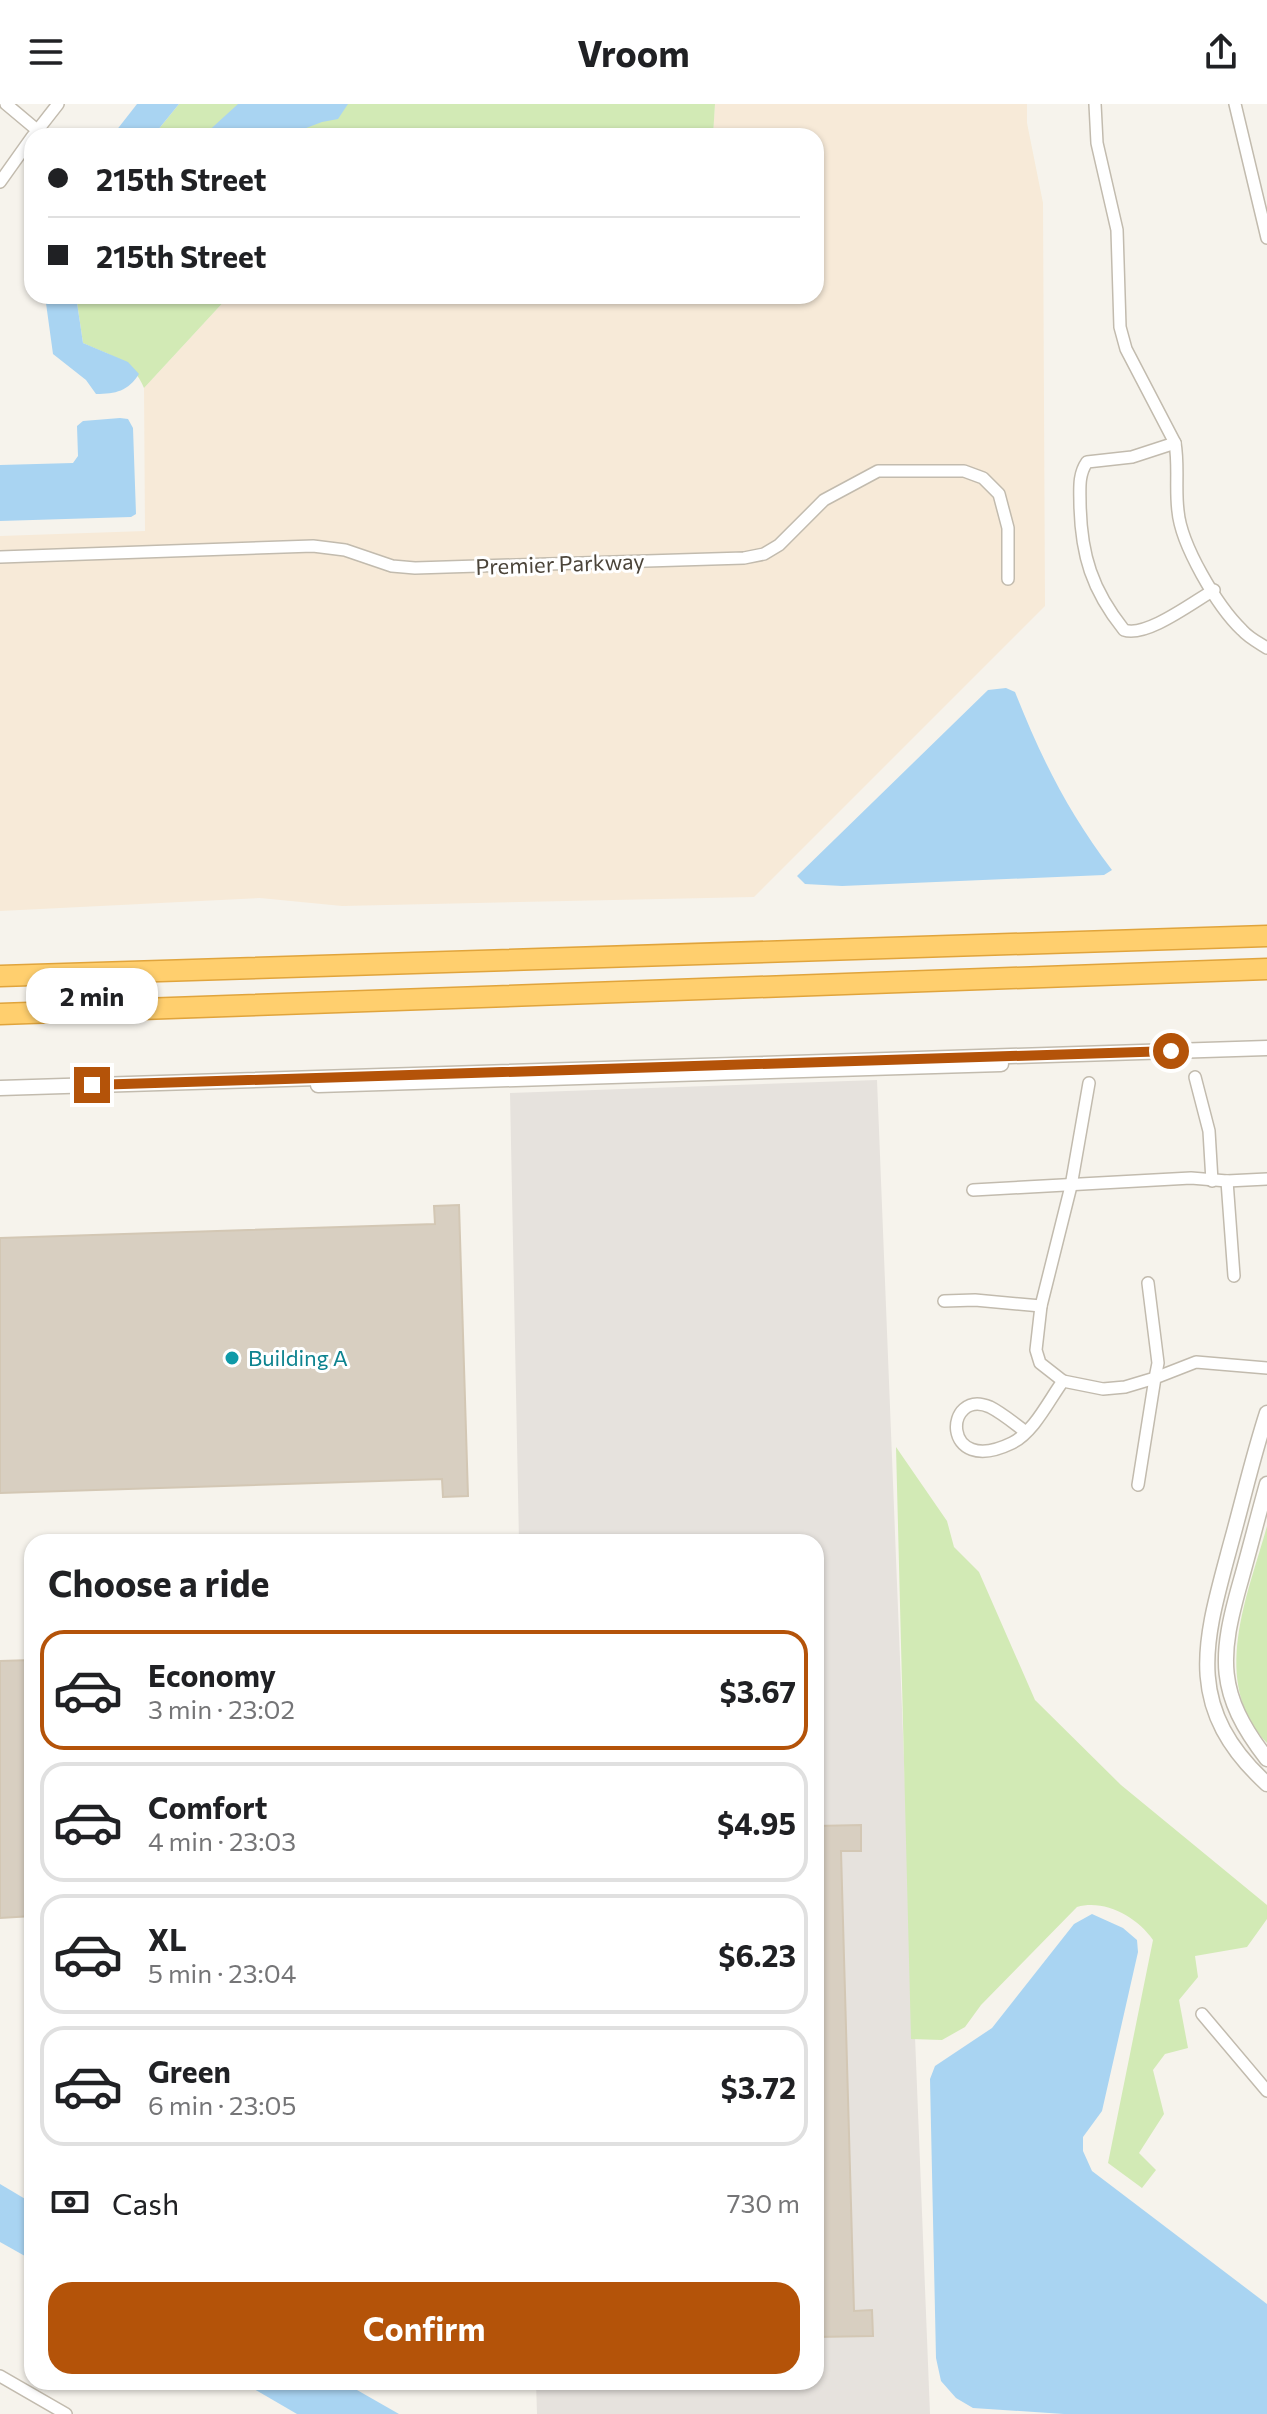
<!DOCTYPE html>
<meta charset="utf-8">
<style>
body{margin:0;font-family:Commissioner,sans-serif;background:#f6f6f6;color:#202124;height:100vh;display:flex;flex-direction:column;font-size:30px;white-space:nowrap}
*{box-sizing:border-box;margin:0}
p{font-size:26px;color:#757577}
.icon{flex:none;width:44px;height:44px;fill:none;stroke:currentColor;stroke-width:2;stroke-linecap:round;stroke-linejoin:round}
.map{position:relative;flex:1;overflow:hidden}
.panel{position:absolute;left:24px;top:1430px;width:800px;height:856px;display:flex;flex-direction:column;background:#fff;border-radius:24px;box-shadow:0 2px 6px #0004}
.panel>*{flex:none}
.top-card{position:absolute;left:24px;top:24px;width:800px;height:176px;border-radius:24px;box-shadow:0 2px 6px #0004;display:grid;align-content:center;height:176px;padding:0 24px;background:#fff}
.end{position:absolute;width:36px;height:36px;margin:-18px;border:10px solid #b45309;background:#fff;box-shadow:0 0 0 4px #fff}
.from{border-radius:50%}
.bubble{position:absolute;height:56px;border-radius:24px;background:#fff;box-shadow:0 2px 6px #0004;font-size:26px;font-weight:700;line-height:56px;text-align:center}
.top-card b{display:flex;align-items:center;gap:28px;height:76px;font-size:30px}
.top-card b+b{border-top:2px solid #e0e0e0}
.top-card i{width:20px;height:20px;background:#202124}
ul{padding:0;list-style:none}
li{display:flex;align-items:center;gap:24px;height:120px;margin:0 16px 12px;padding:0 8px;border:4px solid #e0e0e0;border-radius:24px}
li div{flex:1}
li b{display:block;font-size:30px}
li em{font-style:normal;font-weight:700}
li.current{border-color:#b45309}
li>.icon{width:72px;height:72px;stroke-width:1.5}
h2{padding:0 24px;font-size:36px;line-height:96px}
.pay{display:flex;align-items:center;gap:20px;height:88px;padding:0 24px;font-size:30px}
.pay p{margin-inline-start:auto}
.primary-button{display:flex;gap:16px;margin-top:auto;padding:16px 24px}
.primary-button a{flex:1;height:92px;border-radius:24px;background:#b45309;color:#fff;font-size:32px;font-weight:700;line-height:92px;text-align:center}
header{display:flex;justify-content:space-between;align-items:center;height:104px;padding:0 24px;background:#fff;font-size:36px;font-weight:700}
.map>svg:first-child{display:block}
.commercial{fill:#f7ead8}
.industrial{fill:#e6e2dd}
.green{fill:#d2eab5}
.water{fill:#a9d4f2}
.building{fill:#d8cfc1;stroke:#d3c7b4;stroke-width:2}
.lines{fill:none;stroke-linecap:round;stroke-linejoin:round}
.minor-casing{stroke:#c2bbae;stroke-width:14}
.tertiary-casing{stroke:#c2bbae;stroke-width:17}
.motorway-casing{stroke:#e0a43c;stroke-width:23}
.minor{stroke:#fff;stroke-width:11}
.tertiary{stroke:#fff;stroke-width:14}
.motorway{stroke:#ffcf6e;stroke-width:20}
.route{stroke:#b45309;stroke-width:10}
.culture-dot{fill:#0f9aa8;stroke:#fff;stroke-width:3}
.labels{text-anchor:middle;stroke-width:6;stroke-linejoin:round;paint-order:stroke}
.street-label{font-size:22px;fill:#4b4439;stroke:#fff}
.culture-label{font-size:22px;fill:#0d838f;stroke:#fff;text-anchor:start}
</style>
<header><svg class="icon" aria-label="menu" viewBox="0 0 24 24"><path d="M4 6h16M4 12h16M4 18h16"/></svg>Vroom<svg class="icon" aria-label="share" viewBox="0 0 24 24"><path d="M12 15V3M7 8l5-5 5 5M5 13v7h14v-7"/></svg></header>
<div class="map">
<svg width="1267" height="2310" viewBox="0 0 1267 2310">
<rect width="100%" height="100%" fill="#f6f3ec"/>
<path class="commercial" d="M715,0H1027V19L1043,99L1045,502L754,793L342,802L260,794L0,807V432L145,427L144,284L229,192H816V32H713Z"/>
<path class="industrial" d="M877,976L930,2310H537L536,2278H816V1438H519L510,989Z"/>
<g class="green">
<path d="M179,0H715L713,32H153Z"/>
<path d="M76,192H229L144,284C133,256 109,251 83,239Z"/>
<path d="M896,1343L947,1417L954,1443L979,1468L1035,1596L1121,1681L1267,1801V1815L1247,1843L1195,1852L1198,1873L1179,1896L1188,1944L1165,1950L1153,1966L1164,2010L1139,2049L1156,2066L1142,2084L1108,2059L1153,1836C1137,1813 1105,1795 1077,1803L981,1901L965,1923L942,1936L911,1935Z"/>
<path d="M1267,1422V1639C1209,1578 1248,1491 1267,1422Z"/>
</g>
<g class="water">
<path d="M137,0H179L153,32H112Z"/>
<path d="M238,0H348L338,15L322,18L285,32H203Z"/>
<path d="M45,192H76L83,239L128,258L139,270C128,287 116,290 96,290L86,276L53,250Z"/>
<path d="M120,314L128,315L133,324L136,410L131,413L0,417V361L73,359L78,352L77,322L83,317Z"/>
<path d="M1006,584L1015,588C1042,656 1068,708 1112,766L1104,771L842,782L805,780L797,772L988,586Z"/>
<path d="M1092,1810L1123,1824L1137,1836L1138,1848L1102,2007L1083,2033V2047L1092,2067L1267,2200V2310H1064L973,2304L956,2294L941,2277L936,2254L930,1975L935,1962L992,1924L1074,1820Z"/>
<path d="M0,2080L32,2099V2156L0,2138Z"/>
<path d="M242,2278H343L399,2310H297Z"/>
</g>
<g class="building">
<path d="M459,1101L468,1392L443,1393L442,1375L0,1389V1134L435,1120L434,1102Z"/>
<path d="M32,1556V1812L0,1814V1557Z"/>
<path d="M861,1721V1747H841L854,2207L872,2206L873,2232L816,2233V1722Z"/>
</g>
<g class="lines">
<defs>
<g id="minor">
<path d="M6,0L37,26"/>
<path d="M1095,0L1097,39L1117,126L1120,223L1126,245L1175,339C1179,362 1175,384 1178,407C1181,441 1217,502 1242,526C1249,534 1259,539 1267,544"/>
<path d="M1235,0L1267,134"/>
<path d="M33,32L58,0"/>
<path d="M0,78L32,33"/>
<path d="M1175,339L1132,353L1087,358C1078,371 1080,385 1080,400C1081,451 1092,486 1124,526C1146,534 1193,498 1214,486"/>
<path d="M0,453L313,442L345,446L392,462L415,464L744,454L764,450L779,441L824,396L878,367H964L983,374L999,390L1008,424V475"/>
<path d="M1195,973L1209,1027L1212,1077"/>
<path d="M1227,1077L1234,1172"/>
<path d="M973,1086L1191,1074L1227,1077L1267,1075"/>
<path d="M944,1197L975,1196L1041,1202"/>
<path d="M1063,1277L1040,1259L1036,1246L1041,1202L1071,1082L1089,979"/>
<path d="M1026,1328C1015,1320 1002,1309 990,1303C944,1283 940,1374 1012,1339C1034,1328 1049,1296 1063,1277L1103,1285L1125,1283L1155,1274L1158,1259L1148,1179"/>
<path d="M1138,1381L1155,1274L1196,1258L1267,1264"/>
<path d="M1202,1910L1267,1987"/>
<path d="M0,2272L66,2310"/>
</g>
<g id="tertiary">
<path d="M318,981L1001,960"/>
<path d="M0,984L1267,944"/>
<path d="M1267,1309C1253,1352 1243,1396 1231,1439C1205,1536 1182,1602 1267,1680"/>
<path d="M1267,1380C1258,1412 1250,1444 1241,1476C1219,1553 1216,1589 1267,1655"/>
</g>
<g id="motorway">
<path d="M0,872L1267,832"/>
<path d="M0,910L1267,865"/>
</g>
</defs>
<use href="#minor" class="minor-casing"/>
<use href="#tertiary" class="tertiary-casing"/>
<use href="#motorway" class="motorway-casing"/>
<use href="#minor" class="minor"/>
<use href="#tertiary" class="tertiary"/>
<use href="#motorway" class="motorway"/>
</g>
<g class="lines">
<path class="route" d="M92,981L1171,947"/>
</g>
<circle class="culture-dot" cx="232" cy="1254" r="8"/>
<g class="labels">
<g class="street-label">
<text transform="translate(560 460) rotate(-2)" y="8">Premier Parkway</text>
</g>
<g class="culture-label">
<text x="248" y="1262">Building A</text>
</g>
</g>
</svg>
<i class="end from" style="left:1171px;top:947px"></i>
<i class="end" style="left:92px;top:981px"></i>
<div class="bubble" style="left:26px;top:864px;width:132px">2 min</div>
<div class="top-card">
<b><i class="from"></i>215th Street</b>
<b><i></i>215th Street</b>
</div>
<section class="panel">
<h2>Choose a ride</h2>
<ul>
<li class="current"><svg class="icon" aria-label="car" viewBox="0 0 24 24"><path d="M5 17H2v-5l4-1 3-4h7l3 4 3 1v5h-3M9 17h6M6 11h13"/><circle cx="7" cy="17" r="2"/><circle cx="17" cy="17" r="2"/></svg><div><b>Economy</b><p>3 min · 23:02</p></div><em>$3.67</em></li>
<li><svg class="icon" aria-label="car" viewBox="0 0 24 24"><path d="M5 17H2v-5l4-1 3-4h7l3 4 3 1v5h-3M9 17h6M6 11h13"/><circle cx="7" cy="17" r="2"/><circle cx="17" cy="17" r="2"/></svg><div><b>Comfort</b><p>4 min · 23:03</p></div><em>$4.95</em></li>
<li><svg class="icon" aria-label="car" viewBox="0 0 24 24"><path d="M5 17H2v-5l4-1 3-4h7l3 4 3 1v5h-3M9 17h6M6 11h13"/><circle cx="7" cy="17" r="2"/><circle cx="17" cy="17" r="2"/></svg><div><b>XL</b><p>5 min · 23:04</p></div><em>$6.23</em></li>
<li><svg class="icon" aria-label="car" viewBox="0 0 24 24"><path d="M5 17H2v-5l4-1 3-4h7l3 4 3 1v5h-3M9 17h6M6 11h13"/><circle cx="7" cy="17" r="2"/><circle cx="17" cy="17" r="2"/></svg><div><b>Green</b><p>6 min · 23:05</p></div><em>$3.72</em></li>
</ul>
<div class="pay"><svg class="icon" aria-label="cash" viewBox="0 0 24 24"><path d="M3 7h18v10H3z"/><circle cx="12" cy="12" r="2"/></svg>Cash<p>730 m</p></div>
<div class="primary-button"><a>Confirm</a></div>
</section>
</div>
